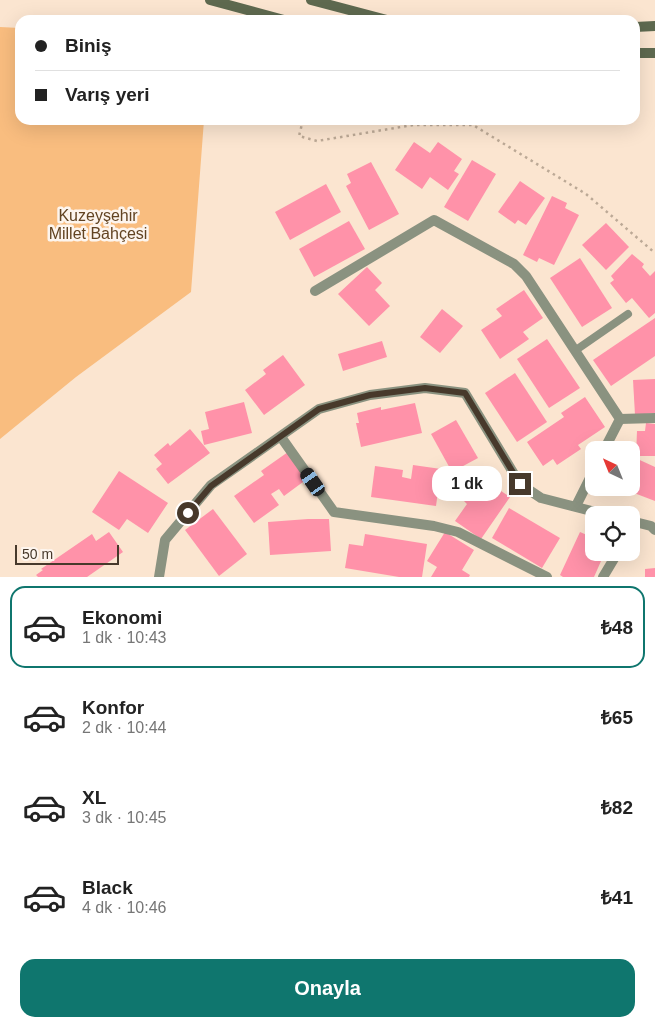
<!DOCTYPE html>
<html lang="tr">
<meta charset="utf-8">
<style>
body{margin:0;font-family:Arial,sans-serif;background:#f6f6f6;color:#222;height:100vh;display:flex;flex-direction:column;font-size:19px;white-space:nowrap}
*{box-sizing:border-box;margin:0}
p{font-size:16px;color:#767676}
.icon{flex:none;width:28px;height:28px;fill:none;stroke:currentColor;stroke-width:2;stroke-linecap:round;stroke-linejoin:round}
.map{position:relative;height:577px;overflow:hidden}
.drawer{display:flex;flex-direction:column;background:#fff;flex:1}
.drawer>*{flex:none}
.top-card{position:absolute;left:15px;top:15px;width:625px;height:110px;border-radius:15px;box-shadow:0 5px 20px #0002;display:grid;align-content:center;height:110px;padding:0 20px;background:#fff}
.needle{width:32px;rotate:317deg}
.controls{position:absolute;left:585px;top:441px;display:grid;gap:10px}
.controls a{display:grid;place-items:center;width:55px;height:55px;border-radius:10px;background:#fff;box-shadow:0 5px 20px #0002;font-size:25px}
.scale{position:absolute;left:15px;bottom:12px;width:104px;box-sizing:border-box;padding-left:5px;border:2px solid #47392b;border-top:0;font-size:14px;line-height:18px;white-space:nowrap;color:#47392b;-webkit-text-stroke:4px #fdf5ee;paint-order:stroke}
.end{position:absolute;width:22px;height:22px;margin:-11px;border:6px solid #47392b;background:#fff;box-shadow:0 0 0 2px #fff}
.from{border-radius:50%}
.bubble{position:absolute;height:35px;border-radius:15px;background:#fff;box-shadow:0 5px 20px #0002;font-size:16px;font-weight:700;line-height:35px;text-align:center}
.car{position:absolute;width:15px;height:30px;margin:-15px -8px;border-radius:6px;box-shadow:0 0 4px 1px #0007;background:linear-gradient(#222 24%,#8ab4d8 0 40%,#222 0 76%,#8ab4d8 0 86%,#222 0)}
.top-card b{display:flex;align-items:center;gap:18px;height:48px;font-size:19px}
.top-card b+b{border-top:1px solid #e0e0e0}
.top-card i{width:12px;height:12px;background:#222}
ul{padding:9px 0 0;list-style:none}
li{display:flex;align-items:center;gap:15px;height:82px;margin:0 10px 8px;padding:0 10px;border:2px solid transparent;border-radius:15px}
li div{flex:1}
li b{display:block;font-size:19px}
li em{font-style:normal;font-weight:700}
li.active{border-color:#0f766e}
li>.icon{width:45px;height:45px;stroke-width:1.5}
.action{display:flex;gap:10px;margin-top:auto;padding:10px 20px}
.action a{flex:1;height:58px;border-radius:15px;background:#0f766e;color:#fff;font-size:20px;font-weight:700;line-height:58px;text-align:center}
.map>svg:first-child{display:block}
.green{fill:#f9bd7f}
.building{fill:#ff92a9}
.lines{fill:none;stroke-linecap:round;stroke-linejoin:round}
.path{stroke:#bca996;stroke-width:2.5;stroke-dasharray:2.5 4;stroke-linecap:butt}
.service{stroke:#8a9280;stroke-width:8}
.minor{stroke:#8a9280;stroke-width:10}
.secondary{stroke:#5e694f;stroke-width:10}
.route{stroke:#47392b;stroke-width:6}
.labels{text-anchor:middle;stroke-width:5;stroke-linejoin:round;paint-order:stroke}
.park-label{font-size:16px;fill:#624321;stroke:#fdf5ee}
</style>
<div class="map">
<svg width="655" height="577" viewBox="0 0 655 577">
<rect width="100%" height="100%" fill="#fbe5d0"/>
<path class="green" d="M0,27L20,28V120H204L191,292L76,377L0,439Z"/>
<g class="building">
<path d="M414,142L430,153L438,142L462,159L454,171L459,174L448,190L430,177L422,189L395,170Z"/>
<path d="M472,160L496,174L468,221L444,207Z"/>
<path d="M371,162L399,214L369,230L346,186L351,183L347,174Z"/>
<path d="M520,181L545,198L526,225L518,220L515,224L498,212Z"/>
<path d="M326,184L341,212L290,240L275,212Z"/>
<path d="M552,196L567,203L565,208L579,215L554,265L539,258L537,262L523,255Z"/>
<path d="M349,221L365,249L314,277L299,249Z"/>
<path d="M606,223L629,247L606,270L582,245Z"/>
<path d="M632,254L644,264L642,267L650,276L655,271V313L649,318L632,298L626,303L610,283L614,280L611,276Z"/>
<path d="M580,258L612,308L582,327L550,278Z"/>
<path d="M367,267L382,283L375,290L390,306L369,326L338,294Z"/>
<path d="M524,290L543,318L523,332L529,339L500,359L481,330L502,316L496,309Z"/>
<path d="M442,309L463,326L440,353L420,337Z"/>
<path d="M655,318V356L611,386L593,360Z"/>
<path d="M547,339L580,388L549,408L517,359Z"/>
<path d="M382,341L387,357L343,371L338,354Z"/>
<path d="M283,355L305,385L264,415L245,390L266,374L263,370Z"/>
<path d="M515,373L547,422L517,442L485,393Z"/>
<path d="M655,379V413L635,415L633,380Z"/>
<path d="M585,397L605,427L578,445L581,449L557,465L553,459L543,466L527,442L564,417L561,413Z"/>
<path d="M244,402L252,433L204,445L201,431L209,429L205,412Z"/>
<path d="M415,403L422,433L361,447L356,423H359L357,413L381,407V410Z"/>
<path d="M456,420L478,458L452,472L431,434Z"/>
<path d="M646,423L655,424V456H636L637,431H645Z"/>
<path d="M190,429L210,453L168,484L156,469L162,464L154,455L168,443L170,446Z"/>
<path d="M288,452L307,479L284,496L279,489L271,494L279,505L254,523L234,496L264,475L261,471Z"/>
<path d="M631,456L655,467V501L621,488H631Z"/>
<path d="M413,465L441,469L436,506L371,497L375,466L403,470L402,477L411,479Z"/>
<path d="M119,471L168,503L148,533L127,519L119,530L92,512Z"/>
<path d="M480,477L510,497L481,539L455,521L467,504L464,501Z"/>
<path d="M509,508L560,538L542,568L492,538Z"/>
<path d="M213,509L247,554L219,576L185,530Z"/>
<path d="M308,519H329L331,551L270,555L268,522Z"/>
<path d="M109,532L123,552L87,577H38L36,575L43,570L41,569L92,534L96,541Z"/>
<path d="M445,532L474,550L462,570L470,575L469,577H431L437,567L427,561Z"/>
<path d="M580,532L594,538V552H605L594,577H563L560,575Z"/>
<path d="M365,534L427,544L422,577H399L345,568L349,544L363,546Z"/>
<path d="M655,568V577H645V569Z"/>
</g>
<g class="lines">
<path class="path" d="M303,120L299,136L317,141L413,125H473L586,194L655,253"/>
<path class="service" d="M576,350L628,314"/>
<g class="minor">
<path d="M315,291L434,220L514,264L526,276L620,419L604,450"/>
<path d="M620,419L655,418"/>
<path d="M281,437L334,512L434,526L458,532L547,577"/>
<path d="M576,506L594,470"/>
<path d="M631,521L651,526L655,530"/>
<path d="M159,577L165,540L211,485L319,409L370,395L425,388L465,393L520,484L541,498L607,515"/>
<path d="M603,577L618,552"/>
</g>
<g class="secondary">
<path d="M210,0L284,20"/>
<path d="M311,0L387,20"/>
<path d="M635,27L655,26"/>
<path d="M635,53H655"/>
</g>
</g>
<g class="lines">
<path class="route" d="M188,513L211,486L319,409L370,395L425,388L465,393L520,484"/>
</g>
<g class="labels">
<g class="park-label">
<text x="98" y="221">Kuzeyşehir<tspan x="98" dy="18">Millet Bahçesi</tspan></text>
</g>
</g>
</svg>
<div class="controls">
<a><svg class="needle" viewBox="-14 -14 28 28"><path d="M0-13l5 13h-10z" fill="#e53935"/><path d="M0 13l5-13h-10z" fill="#767676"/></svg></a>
<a><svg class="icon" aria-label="locate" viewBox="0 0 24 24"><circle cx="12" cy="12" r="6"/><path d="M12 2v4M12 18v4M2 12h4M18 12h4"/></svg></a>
</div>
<div class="scale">50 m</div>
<i class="end from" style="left:188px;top:513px"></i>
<i class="end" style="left:520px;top:484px"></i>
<div class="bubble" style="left:432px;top:466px;width:70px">1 dk</div>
<i class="car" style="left:313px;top:482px;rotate:325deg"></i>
<div class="top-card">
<b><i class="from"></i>Biniş</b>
<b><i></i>Varış yeri</b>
</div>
</div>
<section class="drawer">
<ul>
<li class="active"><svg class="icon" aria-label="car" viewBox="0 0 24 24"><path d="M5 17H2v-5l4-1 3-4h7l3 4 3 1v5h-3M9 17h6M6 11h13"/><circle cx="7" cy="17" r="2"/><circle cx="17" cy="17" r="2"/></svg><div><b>Ekonomi</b><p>1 dk · 10:43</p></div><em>₺48</em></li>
<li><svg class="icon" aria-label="car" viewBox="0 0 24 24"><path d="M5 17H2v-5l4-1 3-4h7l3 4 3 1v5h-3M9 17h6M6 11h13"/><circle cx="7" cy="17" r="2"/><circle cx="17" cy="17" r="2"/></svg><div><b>Konfor</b><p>2 dk · 10:44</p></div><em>₺65</em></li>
<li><svg class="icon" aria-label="car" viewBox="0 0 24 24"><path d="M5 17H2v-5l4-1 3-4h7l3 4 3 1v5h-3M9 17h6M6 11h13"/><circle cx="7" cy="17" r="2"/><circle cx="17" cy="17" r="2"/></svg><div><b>XL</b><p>3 dk · 10:45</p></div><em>₺82</em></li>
<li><svg class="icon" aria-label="car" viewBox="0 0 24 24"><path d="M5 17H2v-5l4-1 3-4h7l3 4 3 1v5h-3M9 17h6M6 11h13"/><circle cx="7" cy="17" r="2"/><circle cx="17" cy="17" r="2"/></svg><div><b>Black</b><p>4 dk · 10:46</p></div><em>₺41</em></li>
</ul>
<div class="action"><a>Onayla</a></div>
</section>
